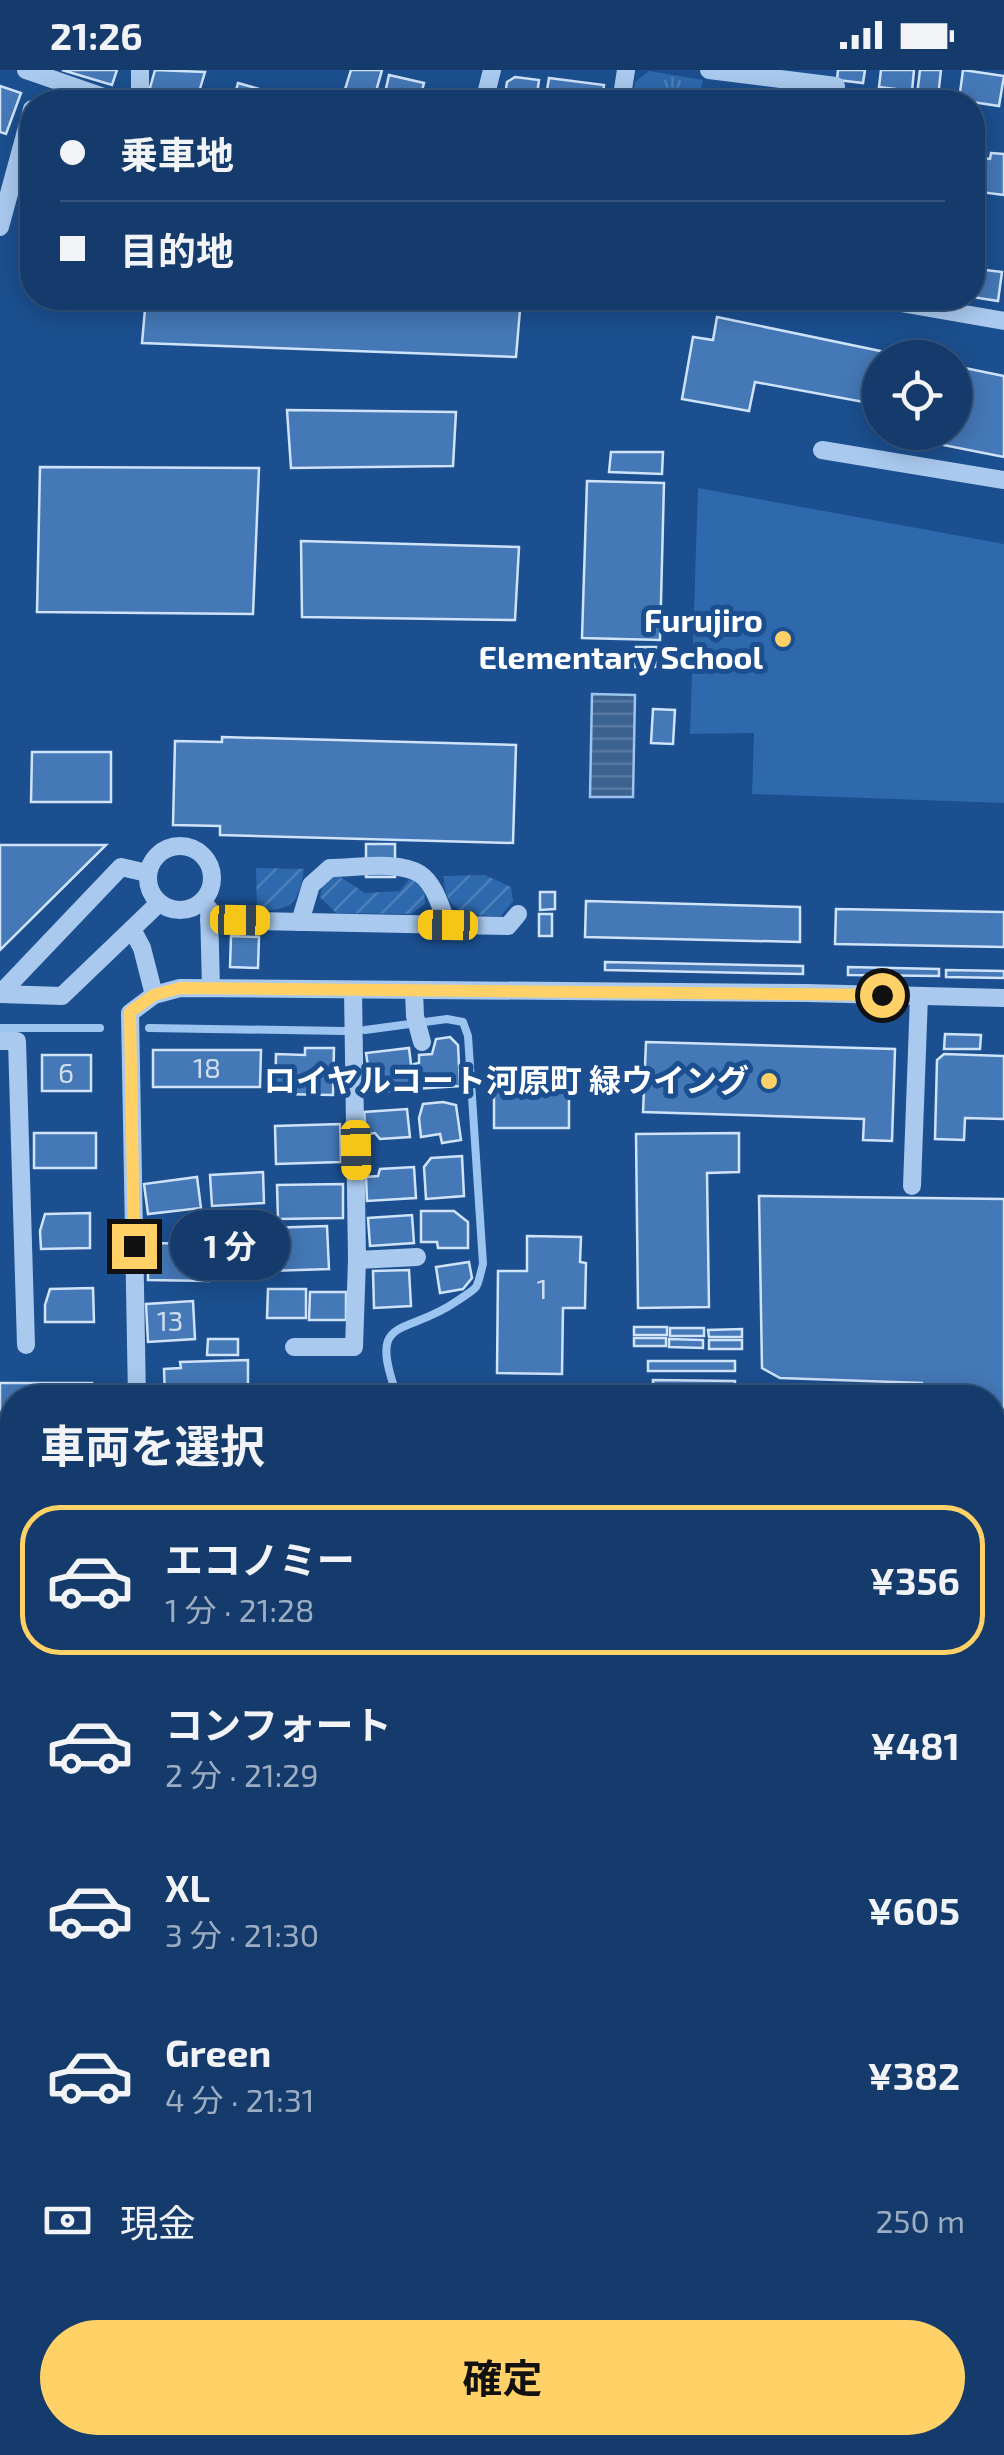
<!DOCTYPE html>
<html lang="ja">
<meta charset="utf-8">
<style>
body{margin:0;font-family:"Exo 2","Noto Sans JP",sans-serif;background:#1d4271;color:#f1f3f6;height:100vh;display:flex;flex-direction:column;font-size:38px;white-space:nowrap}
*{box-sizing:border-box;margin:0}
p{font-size:32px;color:#9dadc1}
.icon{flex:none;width:55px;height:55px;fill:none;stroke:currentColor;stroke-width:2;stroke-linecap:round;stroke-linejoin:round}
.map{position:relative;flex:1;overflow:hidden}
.side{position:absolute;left:0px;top:1315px;width:1005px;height:1070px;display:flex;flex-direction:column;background:#143b6b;border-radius:40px 40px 0 0;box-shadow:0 5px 25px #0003,0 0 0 2px #33557e}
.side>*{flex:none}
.banner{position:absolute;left:20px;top:20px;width:965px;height:220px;border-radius:40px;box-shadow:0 5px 25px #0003,0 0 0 2px #33557e;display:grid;align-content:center;height:220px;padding:0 40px;background:#143b6b}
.tools{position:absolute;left:862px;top:270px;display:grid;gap:20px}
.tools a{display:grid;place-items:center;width:110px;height:110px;border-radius:50%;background:#143b6b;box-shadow:0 5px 25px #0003,0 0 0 2px #33557e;font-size:50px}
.end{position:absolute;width:45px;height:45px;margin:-22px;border:12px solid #ffd166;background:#111;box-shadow:0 0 0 5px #111}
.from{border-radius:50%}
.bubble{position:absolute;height:70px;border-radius:35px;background:#143b6b;box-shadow:0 5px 25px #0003,0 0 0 2px #33557e;font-size:32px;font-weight:700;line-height:70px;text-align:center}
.car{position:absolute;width:30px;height:60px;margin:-30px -15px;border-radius:12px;box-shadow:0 0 8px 2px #0007;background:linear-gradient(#f5c518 24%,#345 0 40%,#f5c518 0 76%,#345 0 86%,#f5c518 0)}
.banner b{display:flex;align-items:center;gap:35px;height:95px;font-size:38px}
.banner b+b{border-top:2px solid #33557e}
.banner i{width:25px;height:25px;background:#f1f3f6}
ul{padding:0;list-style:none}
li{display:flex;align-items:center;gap:30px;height:150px;margin:0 20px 15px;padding:0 20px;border:5px solid transparent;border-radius:40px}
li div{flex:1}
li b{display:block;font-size:38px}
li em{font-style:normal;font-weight:700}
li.current{border-color:#ffd166}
li>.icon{width:90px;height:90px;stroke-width:1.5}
h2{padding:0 40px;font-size:45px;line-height:120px}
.pay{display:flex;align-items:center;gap:25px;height:110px;padding:0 40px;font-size:38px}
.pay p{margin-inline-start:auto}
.primary-button{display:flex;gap:20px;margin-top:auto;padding:20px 40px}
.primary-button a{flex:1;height:115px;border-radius:60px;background:#ffd166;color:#111;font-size:40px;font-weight:700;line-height:115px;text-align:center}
.status{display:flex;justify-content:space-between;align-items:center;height:70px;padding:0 50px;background:#143b6b;direction:ltr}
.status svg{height:28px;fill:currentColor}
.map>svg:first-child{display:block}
.park{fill:url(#park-tufts)}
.garden{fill:url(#garden-furrows)}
.pitch{fill:#2e69ad}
.water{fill:url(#water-rules);stroke:#9cc4f0;stroke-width:2.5}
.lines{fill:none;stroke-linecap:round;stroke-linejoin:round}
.stream{stroke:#9cc4f0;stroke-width:8}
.building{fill:#4478b7;stroke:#cfe3fa;stroke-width:2.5}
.minor{stroke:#a9c9ee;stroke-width:18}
.rail-casing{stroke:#fff;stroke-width:11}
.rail{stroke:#1b4f8f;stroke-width:8;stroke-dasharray:22;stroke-linecap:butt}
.route{stroke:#ffd166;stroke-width:12}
.poi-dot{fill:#ffd166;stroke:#1b4f8f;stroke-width:4}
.labels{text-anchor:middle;stroke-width:10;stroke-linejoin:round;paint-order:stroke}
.number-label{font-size:28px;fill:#d0dded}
.poi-label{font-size:32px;font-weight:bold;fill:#fff;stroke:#1b4f8f;text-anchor:end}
</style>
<div class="status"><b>21:26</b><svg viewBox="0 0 49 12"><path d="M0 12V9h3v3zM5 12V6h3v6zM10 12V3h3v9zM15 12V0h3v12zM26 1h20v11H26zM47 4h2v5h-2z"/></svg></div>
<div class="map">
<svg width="1004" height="2385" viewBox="0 0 1004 2385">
<defs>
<pattern id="park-tufts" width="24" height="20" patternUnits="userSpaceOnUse" patternTransform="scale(2.5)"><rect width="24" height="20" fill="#2e69ad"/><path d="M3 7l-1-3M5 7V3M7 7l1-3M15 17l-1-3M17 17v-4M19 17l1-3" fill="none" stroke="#4d80b9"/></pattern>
<pattern id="garden-furrows" width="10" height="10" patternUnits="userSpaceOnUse" patternTransform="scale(2.5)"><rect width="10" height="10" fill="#2e69ad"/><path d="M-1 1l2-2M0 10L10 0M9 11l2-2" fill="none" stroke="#4d80b9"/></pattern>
<pattern id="water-rules" width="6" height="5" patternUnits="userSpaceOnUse" patternTransform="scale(2.5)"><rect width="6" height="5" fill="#3c6290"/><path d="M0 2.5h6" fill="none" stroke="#597aa1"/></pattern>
</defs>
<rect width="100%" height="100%" fill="#1b4f8f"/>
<g class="park">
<path d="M649,1L703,10L698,32H632L635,12Z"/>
<path d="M992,1527H1004V1604L993,1654Z"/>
</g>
<g class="garden">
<path d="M256,798L304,799C299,832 292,842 257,840Z"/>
<path d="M334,803L365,823L400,821L410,808L424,817L425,834L411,844L336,843L320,827L323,812Z"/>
<path d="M485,805L511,817L513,831L501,846C471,846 443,844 444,806Z"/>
</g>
<path class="pitch" d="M698,418L1004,474V733L752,724L754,663L690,664Z"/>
<path class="water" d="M592,624L635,625L633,727H590Z"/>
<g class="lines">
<g class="stream">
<path d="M0,958H100"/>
<path d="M149,958L344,961"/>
<path d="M365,960L447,949L463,952L468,966L483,1194C481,1201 479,1212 476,1217C472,1222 462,1227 457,1231C404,1268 366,1242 398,1328"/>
<path d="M992,1379H1004"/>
</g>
</g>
<g class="building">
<path d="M62,0H117L112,15Z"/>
<path d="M155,0L205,2L196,32H174L148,25Z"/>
<path d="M351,0H382L373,32L343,26Z"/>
<path d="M838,0H865L863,13L837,10Z"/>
<path d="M881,0H914L912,21L879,17Z"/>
<path d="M920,0H941L938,27L917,25Z"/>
<path d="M963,0L1004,6L999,36L959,30Z"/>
<path d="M389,5L424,13L419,32H383Z"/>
<path d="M515,7L539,10L536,32H504L507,12Z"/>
<path d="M549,8L604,15L602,32H545Z"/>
<path d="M238,13L284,26L282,32H233Z"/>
<path d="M0,16L21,23L6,64L0,62Z"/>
<path d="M861,22L927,32H859Z"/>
<path d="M991,83L1004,84V125L972,121V87L990,89Z"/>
<path d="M972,191L978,199L1002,202L998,231L972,227Z"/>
<path d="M146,228H521L516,287L142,273Z"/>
<path d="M717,247L914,288H880V335L755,312L749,341L682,329L693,267L713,270Z"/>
<path d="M955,296L1004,306V387L903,367L904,362H955Z"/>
<path d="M287,340L456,342L453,396L291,398Z"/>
<path d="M611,382H663L662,404L609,402Z"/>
<path d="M40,397L259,398L253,544L37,542Z"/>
<path d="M587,411L664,413L660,570L582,568Z"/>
<path d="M301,471L519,477L515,550L302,547Z"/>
<path d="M636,577H656L655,597H635Z"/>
<path d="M653,639L675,640L673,674L651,673Z"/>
<path d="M222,667L516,675L513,773L220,765V756L173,755L175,671L222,672Z"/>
<path d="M32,682H111V732H31Z"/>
<rect x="366" y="774" width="29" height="33"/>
<path d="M0,775H106L0,880Z"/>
<path d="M540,822H555V839L540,840Z"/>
<path d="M586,831L800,837V872L585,867Z"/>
<path d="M836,839L1004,842V877L835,874Z"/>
<rect x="539" y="844" width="13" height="22"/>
<path d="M231,866L259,867L258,898L230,897Z"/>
<path d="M605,892L803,896V904L605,900Z"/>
<path d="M848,897L939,899V906L848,905Z"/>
<path d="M946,900L1004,901V908L946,907Z"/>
<path d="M945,964L981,965L980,979H944Z"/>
<path d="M450,967L458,975L460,1016L415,1019L414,994L419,993V985L432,984L436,969Z"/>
<path d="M646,972L895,979L892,1071L863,1070L864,1049L643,1042Z"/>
<path d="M305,978H334L333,1025L275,1024L276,984L305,985Z"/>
<path d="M409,978L414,1018L381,1022L380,1009L369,1004L366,983Z"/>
<path d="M153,980H261L260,1017H153Z"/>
<path d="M944,984L1004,986V1049L965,1048L964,1070L935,1069L937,990Z"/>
<rect x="42" y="985" width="49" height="36"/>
<path d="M569,1017V1058H494V1018Z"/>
<path d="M443,1032L456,1035L461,1070L442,1073L440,1064L421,1067L419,1048L423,1034Z"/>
<path d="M407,1039L410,1067L380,1069L375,1063L366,1064L364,1042Z"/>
<path d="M340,1054L341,1092L276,1094L275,1056Z"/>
<rect x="34" y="1063" width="62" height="35"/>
<path d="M739,1063V1102L707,1103L709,1237L638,1238L636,1064Z"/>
<path d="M462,1086L464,1126L426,1129L424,1097L431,1088Z"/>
<path d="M414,1097L416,1128L367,1131L366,1107L378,1106L380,1099Z"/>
<path d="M263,1102L264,1133L212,1136L210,1105Z"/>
<path d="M197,1107L201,1138L148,1144L144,1114Z"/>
<path d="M343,1114V1148L278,1149L277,1115Z"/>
<path d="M759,1126L1004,1129V1345H992V1328H928L922,1313L780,1308L762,1298Z"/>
<path d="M421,1141H454L468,1152V1178H438L437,1172H421Z"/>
<path d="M90,1143V1178L41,1179L40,1161L45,1144Z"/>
<path d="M412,1145L414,1173L370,1176L368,1148Z"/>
<path d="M327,1156L329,1199L269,1201L267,1158Z"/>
<path d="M527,1166L581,1167L580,1192L586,1193L585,1238H563L562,1304L497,1303L498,1201H527Z"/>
<path d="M148,1173L210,1174L209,1211L148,1210Z"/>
<path d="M469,1192L472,1208L463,1219L440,1223L436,1197Z"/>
<path d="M409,1200L411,1236L374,1238L373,1201Z"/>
<path d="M93,1218L94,1252H45V1235L50,1219Z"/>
<path d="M268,1219H306V1248H267Z"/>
<path d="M310,1222H346V1250H309Z"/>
<path d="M193,1231L195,1269L148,1272L146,1234Z"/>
<rect x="634" y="1257" width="33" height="8"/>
<rect x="670" y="1258" width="34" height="8"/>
<path d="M742,1259V1267H709L708,1260Z"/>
<rect x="634" y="1268" width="32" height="8"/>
<path d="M208,1269H238V1285H207Z"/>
<path d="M669,1269L703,1270V1278L669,1277Z"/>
<rect x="709" y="1270" width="33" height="9"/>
<path d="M248,1290V1317L194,1318L191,1327L165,1328L164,1299L181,1298L180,1292Z"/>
<rect x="648" y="1291" width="87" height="10"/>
<path d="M653,1310L735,1311V1320L653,1318Z"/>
<path d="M0,1313H92V1328H12V1348L0,1349Z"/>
<path d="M265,1316H336L337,1328H264Z"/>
<path d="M12,1444V1479H0V1445Z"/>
<path d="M0,1573H12V1606L0,1607Z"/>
<rect x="0" y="1745" width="12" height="33"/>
<path d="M0,1807H12V1839L0,1838Z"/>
<rect x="0" y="1855" width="12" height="37"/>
<rect x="2" y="1913" width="10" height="38"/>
<path d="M0,1978H12V2013L0,2014Z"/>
<path d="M12,2043V2079L0,2078V2044Z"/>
<path d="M0,2101L2,2104L12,2105V2136H0Z"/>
<rect x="202" y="2372" width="41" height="13"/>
<rect x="255" y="2372" width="44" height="13"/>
<rect x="306" y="2372" width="51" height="13"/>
<rect x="606" y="2372" width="49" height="13"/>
</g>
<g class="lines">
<g class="minor">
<path d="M26,0L118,32"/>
<path d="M709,0L836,16"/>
<path d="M140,32V0"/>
<path d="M484,32L492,0"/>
<path d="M621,32L626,0"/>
<path d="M0,157L32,39"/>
<path d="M872,228L1004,251"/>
<path d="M822,380L1004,410"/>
<circle cx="180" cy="808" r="32"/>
<path d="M209,839L211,918"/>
<path d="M209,850L508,856L518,844"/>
<path d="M300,852L311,815L330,798C355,798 398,790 420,804C435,814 441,839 448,855"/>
<path d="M132,859L142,878L154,925"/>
<path d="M353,920L357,1190L417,1187"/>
<path d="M414,921L415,946L422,972"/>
<path d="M0,924L121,797L147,803"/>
<path d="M0,924L62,926L159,833"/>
<path d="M0,971H17L26,1275"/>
<path d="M912,1116L919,926"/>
<path d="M294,1277H354L357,1190"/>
<path d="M137,1328L130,943L154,925L180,918L807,923L1004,928"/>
<path d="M0,1666H12"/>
<path d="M992,1744L1004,1745"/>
<path d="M992,2060L1004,2019"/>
<path d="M992,2171L1004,2173"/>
<path d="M695,2372L903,2384L906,2372"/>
<path d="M137,2385V2372"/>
<path d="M525,2385V2372"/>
</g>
<defs>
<g id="rail">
<path d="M992,2234L1004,2191"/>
<path d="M992,2289L1004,2247"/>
<path d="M966,2385L969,2372"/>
</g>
</defs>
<use href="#rail" class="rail-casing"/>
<use href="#rail" class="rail"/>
</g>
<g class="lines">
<path class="route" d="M134,1176L130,942L154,925L180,918L882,925"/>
</g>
<g class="poi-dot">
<circle cx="783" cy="569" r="10"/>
<circle cx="769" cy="1011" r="10"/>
</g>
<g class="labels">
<g class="number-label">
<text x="207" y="1008">18</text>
<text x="66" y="1013">6</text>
<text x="542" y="1229">1</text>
<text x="170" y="1261">13</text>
</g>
<g class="poi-label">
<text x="763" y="562">Furujiro<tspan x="763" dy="37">Elementary School</tspan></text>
<text x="749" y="1022">ロイヤルコート河原町 緑ウイング</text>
</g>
</g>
</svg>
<div class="tools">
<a><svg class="icon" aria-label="locate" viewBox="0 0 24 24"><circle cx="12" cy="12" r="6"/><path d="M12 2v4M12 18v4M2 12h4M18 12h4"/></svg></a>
</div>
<i class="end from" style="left:882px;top:925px"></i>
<i class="end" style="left:134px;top:1176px"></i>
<div class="bubble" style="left:170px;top:1140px;width:120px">1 分</div>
<i class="car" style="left:240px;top:850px;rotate:91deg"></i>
<i class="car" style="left:448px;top:855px;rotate:271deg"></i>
<i class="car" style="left:356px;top:1080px;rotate:179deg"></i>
<div class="banner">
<b><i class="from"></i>乗車地</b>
<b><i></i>目的地</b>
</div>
<section class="side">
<h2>車両を選択</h2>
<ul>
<li class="current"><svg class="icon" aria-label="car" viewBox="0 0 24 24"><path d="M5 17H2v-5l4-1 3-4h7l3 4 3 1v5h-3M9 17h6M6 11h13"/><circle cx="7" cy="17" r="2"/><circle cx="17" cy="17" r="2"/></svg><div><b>エコノミー</b><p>1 分 · 21:28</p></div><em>¥356</em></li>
<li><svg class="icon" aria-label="car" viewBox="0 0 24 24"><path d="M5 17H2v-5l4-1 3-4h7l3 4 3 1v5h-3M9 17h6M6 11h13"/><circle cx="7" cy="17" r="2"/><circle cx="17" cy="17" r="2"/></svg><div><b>コンフォート</b><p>2 分 · 21:29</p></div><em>¥481</em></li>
<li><svg class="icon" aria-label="car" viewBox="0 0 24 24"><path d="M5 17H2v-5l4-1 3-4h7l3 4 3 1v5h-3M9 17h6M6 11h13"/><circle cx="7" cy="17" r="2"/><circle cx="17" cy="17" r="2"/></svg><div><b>XL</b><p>3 分 · 21:30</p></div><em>¥605</em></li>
<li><svg class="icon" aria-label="car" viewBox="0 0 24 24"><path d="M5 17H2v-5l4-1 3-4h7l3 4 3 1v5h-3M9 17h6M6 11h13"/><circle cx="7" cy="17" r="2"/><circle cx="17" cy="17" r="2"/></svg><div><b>Green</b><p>4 分 · 21:31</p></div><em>¥382</em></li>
</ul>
<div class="pay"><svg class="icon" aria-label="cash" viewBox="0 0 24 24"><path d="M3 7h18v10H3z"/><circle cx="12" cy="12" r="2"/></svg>現金<p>250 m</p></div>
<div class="primary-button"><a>確定</a></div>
</section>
</div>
